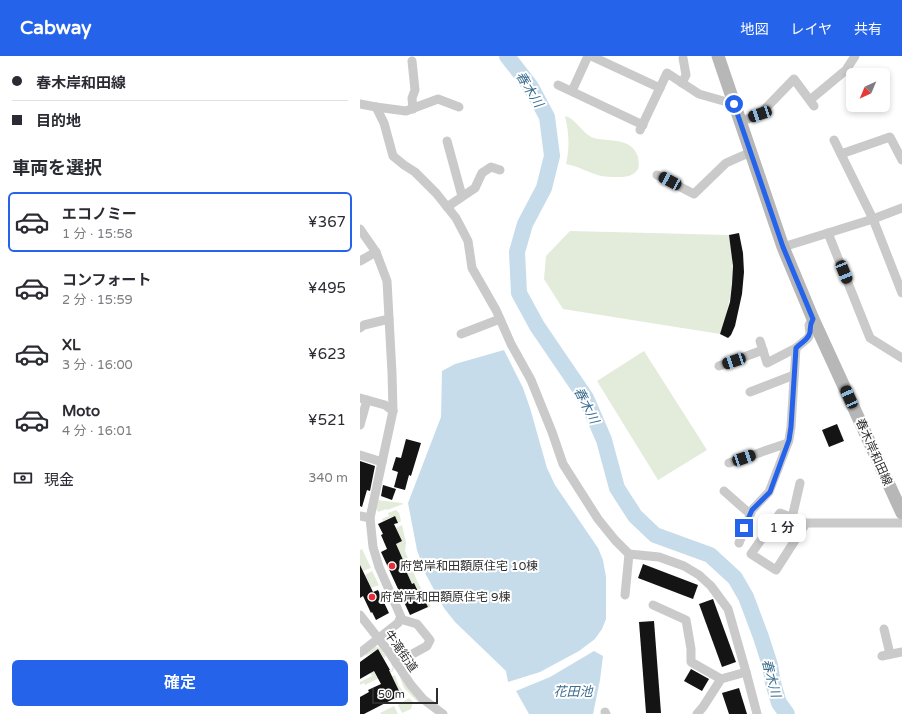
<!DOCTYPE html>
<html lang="ja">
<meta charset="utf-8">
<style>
body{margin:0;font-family:"Varela Round","Noto Sans JP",sans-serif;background:#f2f2f3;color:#2b2b33;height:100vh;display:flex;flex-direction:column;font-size:15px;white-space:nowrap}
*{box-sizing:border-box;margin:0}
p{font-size:13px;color:#7c7c81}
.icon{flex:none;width:22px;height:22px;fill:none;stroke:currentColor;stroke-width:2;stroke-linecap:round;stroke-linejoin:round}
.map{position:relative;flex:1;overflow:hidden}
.side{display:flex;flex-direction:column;background:#fff;width:360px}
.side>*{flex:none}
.banner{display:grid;align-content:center;height:88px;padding:0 12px;background:#fff}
.needle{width:26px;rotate:224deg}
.controls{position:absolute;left:486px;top:12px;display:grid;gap:8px}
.controls a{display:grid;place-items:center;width:44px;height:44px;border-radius:6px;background:#fff;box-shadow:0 2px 6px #0003;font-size:20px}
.scale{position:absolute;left:12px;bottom:10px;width:66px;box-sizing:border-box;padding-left:4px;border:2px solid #2d2d2d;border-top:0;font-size:11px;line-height:14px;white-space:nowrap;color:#2d2d2d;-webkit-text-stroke:3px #fff;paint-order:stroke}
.end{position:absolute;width:18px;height:18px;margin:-9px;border:5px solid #2563eb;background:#fff;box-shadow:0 0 0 2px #fff}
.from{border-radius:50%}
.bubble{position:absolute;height:28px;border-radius:6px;background:#fff;box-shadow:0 2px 6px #0003;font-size:13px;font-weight:600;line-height:28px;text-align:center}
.car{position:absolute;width:12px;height:24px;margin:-12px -6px;border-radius:5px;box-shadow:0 0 3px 1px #0007;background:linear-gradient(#222 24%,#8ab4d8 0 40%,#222 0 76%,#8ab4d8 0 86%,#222 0)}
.banner b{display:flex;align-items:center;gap:14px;height:38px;font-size:15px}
.banner b+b{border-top:1px solid #e1e1e2}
.banner i{width:10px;height:10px;background:#2b2b33}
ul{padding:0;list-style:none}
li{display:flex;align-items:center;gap:12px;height:60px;margin:0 8px 6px;padding:0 4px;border:2px solid transparent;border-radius:6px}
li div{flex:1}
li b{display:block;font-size:15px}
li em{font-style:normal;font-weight:600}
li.current{border-color:#2563eb}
li>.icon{width:36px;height:36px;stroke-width:1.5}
h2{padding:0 12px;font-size:18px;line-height:48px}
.pay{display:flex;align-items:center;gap:10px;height:44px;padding:0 12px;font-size:15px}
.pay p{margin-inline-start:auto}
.button{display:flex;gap:8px;margin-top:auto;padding:8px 12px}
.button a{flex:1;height:46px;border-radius:6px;background:#2563eb;color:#fff;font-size:16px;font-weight:600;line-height:46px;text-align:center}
header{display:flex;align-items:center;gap:24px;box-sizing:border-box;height:56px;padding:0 20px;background:#2563eb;color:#fff}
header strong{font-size:19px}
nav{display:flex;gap:22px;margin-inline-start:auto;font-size:14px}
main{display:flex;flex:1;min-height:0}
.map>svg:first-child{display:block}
.green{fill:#e3ebda}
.water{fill:#c6dceb}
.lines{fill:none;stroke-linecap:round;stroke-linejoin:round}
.river{stroke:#c6dceb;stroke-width:16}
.building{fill:#141414}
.street{stroke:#cacaca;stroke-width:9}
.secondary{stroke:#b7b7b7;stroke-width:13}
.route{stroke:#2563eb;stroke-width:5}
.poi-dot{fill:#e72d37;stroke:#fff;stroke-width:1.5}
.labels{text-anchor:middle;stroke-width:4;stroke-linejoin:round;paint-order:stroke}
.street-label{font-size:12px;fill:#2d2d2d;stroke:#fff}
.poi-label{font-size:12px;fill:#2d2d2d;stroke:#fff;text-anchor:start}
.water-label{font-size:13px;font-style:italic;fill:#3b6d90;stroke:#fff}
</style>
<header>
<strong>Cabway</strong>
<nav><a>地図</a><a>レイヤ</a><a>共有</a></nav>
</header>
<main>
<section class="side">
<div class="banner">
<b><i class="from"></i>春木岸和田線</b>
<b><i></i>目的地</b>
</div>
<h2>車両を選択</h2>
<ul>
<li class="current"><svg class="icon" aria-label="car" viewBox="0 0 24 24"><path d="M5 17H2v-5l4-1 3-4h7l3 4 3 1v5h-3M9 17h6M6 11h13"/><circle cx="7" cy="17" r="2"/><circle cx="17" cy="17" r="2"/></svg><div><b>エコノミー</b><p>1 分 · 15:58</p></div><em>¥367</em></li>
<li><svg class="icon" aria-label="car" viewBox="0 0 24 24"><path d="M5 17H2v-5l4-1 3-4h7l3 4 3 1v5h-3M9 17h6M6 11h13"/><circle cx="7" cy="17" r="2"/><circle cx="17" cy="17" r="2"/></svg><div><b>コンフォート</b><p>2 分 · 15:59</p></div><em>¥495</em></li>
<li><svg class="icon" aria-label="car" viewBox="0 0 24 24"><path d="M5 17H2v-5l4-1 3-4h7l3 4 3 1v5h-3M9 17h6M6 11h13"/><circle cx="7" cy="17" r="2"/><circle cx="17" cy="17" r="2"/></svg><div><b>XL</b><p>3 分 · 16:00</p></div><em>¥623</em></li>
<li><svg class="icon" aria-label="car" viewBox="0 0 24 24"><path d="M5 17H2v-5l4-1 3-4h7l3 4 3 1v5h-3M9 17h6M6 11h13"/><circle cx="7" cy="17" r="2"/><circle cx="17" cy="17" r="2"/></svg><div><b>Moto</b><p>4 分 · 16:01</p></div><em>¥521</em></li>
</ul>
<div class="pay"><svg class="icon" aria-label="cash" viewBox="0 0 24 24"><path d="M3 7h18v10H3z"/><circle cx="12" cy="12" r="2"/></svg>現金<p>340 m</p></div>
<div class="button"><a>確定</a></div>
</section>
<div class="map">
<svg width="542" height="658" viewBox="0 0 542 658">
<rect width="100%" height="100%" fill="#fff"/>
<g class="green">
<path d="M205,60C217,63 222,78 234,82C249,86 272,81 278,101C279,105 279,110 278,113C274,120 266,121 259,121C253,121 244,121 238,119C227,116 218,110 206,108C210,91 209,77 205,60Z"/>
<path d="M210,175L369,179C376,217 372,243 360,278L203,253L184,223L186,200Z"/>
<path d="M284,295L347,394L298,424L237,325Z"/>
<path d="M17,444L42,447L43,448L27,454L26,453L18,456L16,451Z"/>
<path d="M36,454L39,457L41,465L38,467L34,460L23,465L22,463L29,460L28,457Z"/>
<path d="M42,469L46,487L45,495L57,525L71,550L68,552L64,544H62L54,527L52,528L42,506H44L36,488L42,485L36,472Z"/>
<path d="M2,493L11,512L0,516V494Z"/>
<path d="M12,515L19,529L11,532L5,519Z"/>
<path d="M14,590L20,592L26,600L24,602L18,593L6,600L4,597Z"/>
<path d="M33,610L34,611L33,615L5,629L4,627L0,629V626L12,620L8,611L13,614L17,621L32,614Z"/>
<path d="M35,619L39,630L46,639L35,644L34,643L41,639L33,622L25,624Z"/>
<path d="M39,619L61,646L60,647L58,646L44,632Z"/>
<path d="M49,642L53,646L51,653L42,657L38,649Z"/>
<path d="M34,650L38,658H21L20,657Z"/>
</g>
<g class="water">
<path d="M144,294L163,332L170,352L187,412L195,429L238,492L243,504L246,521V563L242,573L235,583L219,595L180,616L148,626L146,615L95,566L84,552L65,517L57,494L48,447L81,361L82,315L95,308Z"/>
<path d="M234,595L243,600L240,624L233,658H169L156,635L190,621Z"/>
</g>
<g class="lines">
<path class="river" d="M147,0L171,31L187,61L192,100L184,132L165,168L157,196L159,237L177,270L226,342L244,384L257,432L275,460L295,479L350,499L375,522L386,541L401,581L410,609L413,627L419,647L427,658"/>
</g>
<g class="building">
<path d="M379,177L383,197L384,216L382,238L375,270L371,279L368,282L360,278L370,246L372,228L373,210L369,179Z"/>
<path d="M477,368L484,385L469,391L462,374Z"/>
<path d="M46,383L61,387L51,420L49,419L45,434L34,431L38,416L32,414L36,401L41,402Z"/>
<path d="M0,405L15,410L10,435L7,434L2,451L0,450Z"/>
<path d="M23,429L36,433L32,444L21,440Z"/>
<path d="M35,460L38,467L34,468L42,485L36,488L44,506H42L52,528L54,527L62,544L64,543L68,551L50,559L21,496L27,493L21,479L23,478L18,468Z"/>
<path d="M283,508L338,529L333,543L278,522Z"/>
<path d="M0,509L13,536L18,534L29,557L16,564L12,556L11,557L3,540L0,542Z"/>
<path d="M353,543L376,606L362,611L339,548Z"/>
<path d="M294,565L301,657H286L279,566Z"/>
<path d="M18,593L30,614H29L41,639L4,658H0V641L9,636L8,634L21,628L14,615L0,623V606Z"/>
<path d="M331,613L349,623L342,635L324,625Z"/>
<path d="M379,632L387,658H369L362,637Z"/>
</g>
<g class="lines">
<g class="street">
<path d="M231,0L300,32"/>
<path d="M52,5L55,34L52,42L53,53"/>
<path d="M322,27L326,19L323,2"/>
<path d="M198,29L283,69"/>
<path d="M212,35L228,0"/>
<path d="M450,44L486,14L495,0"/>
<path d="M0,48L16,51L24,67L33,100L44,109L55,116L76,137L96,162L108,185L112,212L136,254L151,288L171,324L192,376L203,408L238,463L255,484L269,498L299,501L324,510L339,519L351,530L368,553L386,616L397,658"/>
<path d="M16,51L46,55L78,43L99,51"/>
<path d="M380,66L400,58L434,23L454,50"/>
<path d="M280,74L307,17L339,38L374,48"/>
<path d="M474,84L513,163L542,237"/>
<path d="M87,85L102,140"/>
<path d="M481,98L530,81L542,104"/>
<path d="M297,119L334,138L366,107L391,96"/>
<path d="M87,151L115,132L122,117L131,111L140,114"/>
<path d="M0,173L16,196L27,225L32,317L33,355L10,462L13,491L19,511L41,561L38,567L0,597"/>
<path d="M468,177L510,282L542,302"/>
<path d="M423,191L513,163L542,152"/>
<path d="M0,205L16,196"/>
<path d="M0,272L4,269L29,263"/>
<path d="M101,278L140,263"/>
<path d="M400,285L407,307L436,292L448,282L450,278L449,269L453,263"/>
<path d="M359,310L403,294"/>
<path d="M390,336L434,319"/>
<path d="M0,342L25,349L33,355"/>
<path d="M0,369L7,344"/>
<path d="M0,399L22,406"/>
<path d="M369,407L428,387"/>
<path d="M364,435L390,458"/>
<path d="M0,460L10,462"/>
<path d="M432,462L440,427"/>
<path d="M446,467L416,514L391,498L420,457L446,467H542"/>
<path d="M379,487L392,454L409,436L429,384L431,371L436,292"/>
<path d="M265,539L269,498"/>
<path d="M293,549L326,564L331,593V606L361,623"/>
<path d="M0,559L29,596L51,629L63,643L83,658"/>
<path d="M524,573L530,598"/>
<path d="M522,600L542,596"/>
<path d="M36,607L67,590L70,584L57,568L40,563"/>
<path d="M245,656L246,658"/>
<path d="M337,658L343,651L361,623L386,616"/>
</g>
<path class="secondary" d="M358,0L423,191L453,263L542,457"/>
</g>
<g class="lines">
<path class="route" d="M374,48L423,191L453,263C448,272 452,273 449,279C447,284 440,288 436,292L431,371L429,384L410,436L392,454L384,472"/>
</g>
<g class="poi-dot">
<circle cx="32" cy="510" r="4"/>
<circle cx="12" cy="541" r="4"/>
</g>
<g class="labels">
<g class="street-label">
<text transform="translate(514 396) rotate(66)" y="4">春木岸和田線</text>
<text transform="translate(41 595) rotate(55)" y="4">牛滝街道</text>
</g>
<g class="poi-label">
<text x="40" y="514">府営岸和田額原住宅 10棟</text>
<text x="20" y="545">府営岸和田額原住宅 9棟</text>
</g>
<g class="water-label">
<text transform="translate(170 33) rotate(58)" y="5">春木川</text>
<text transform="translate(227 349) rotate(63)" y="5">春木川</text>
<text transform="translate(412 622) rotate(75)" y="5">春木川</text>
<text x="213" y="640">花田池</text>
</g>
</g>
</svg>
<div class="controls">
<a><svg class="needle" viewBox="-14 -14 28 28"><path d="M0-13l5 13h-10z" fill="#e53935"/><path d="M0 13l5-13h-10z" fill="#7c7c81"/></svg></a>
</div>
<div class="scale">50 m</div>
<i class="end from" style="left:374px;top:48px"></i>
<i class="end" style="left:384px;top:472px"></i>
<div class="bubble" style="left:398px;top:458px;width:48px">1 分</div>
<i class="car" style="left:400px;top:58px;rotate:251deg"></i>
<i class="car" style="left:310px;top:125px;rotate:298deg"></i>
<i class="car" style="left:484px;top:216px;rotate:158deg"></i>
<i class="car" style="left:374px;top:305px;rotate:251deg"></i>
<i class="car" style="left:489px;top:341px;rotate:336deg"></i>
<i class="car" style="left:384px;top:402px;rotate:71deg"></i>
</div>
</main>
